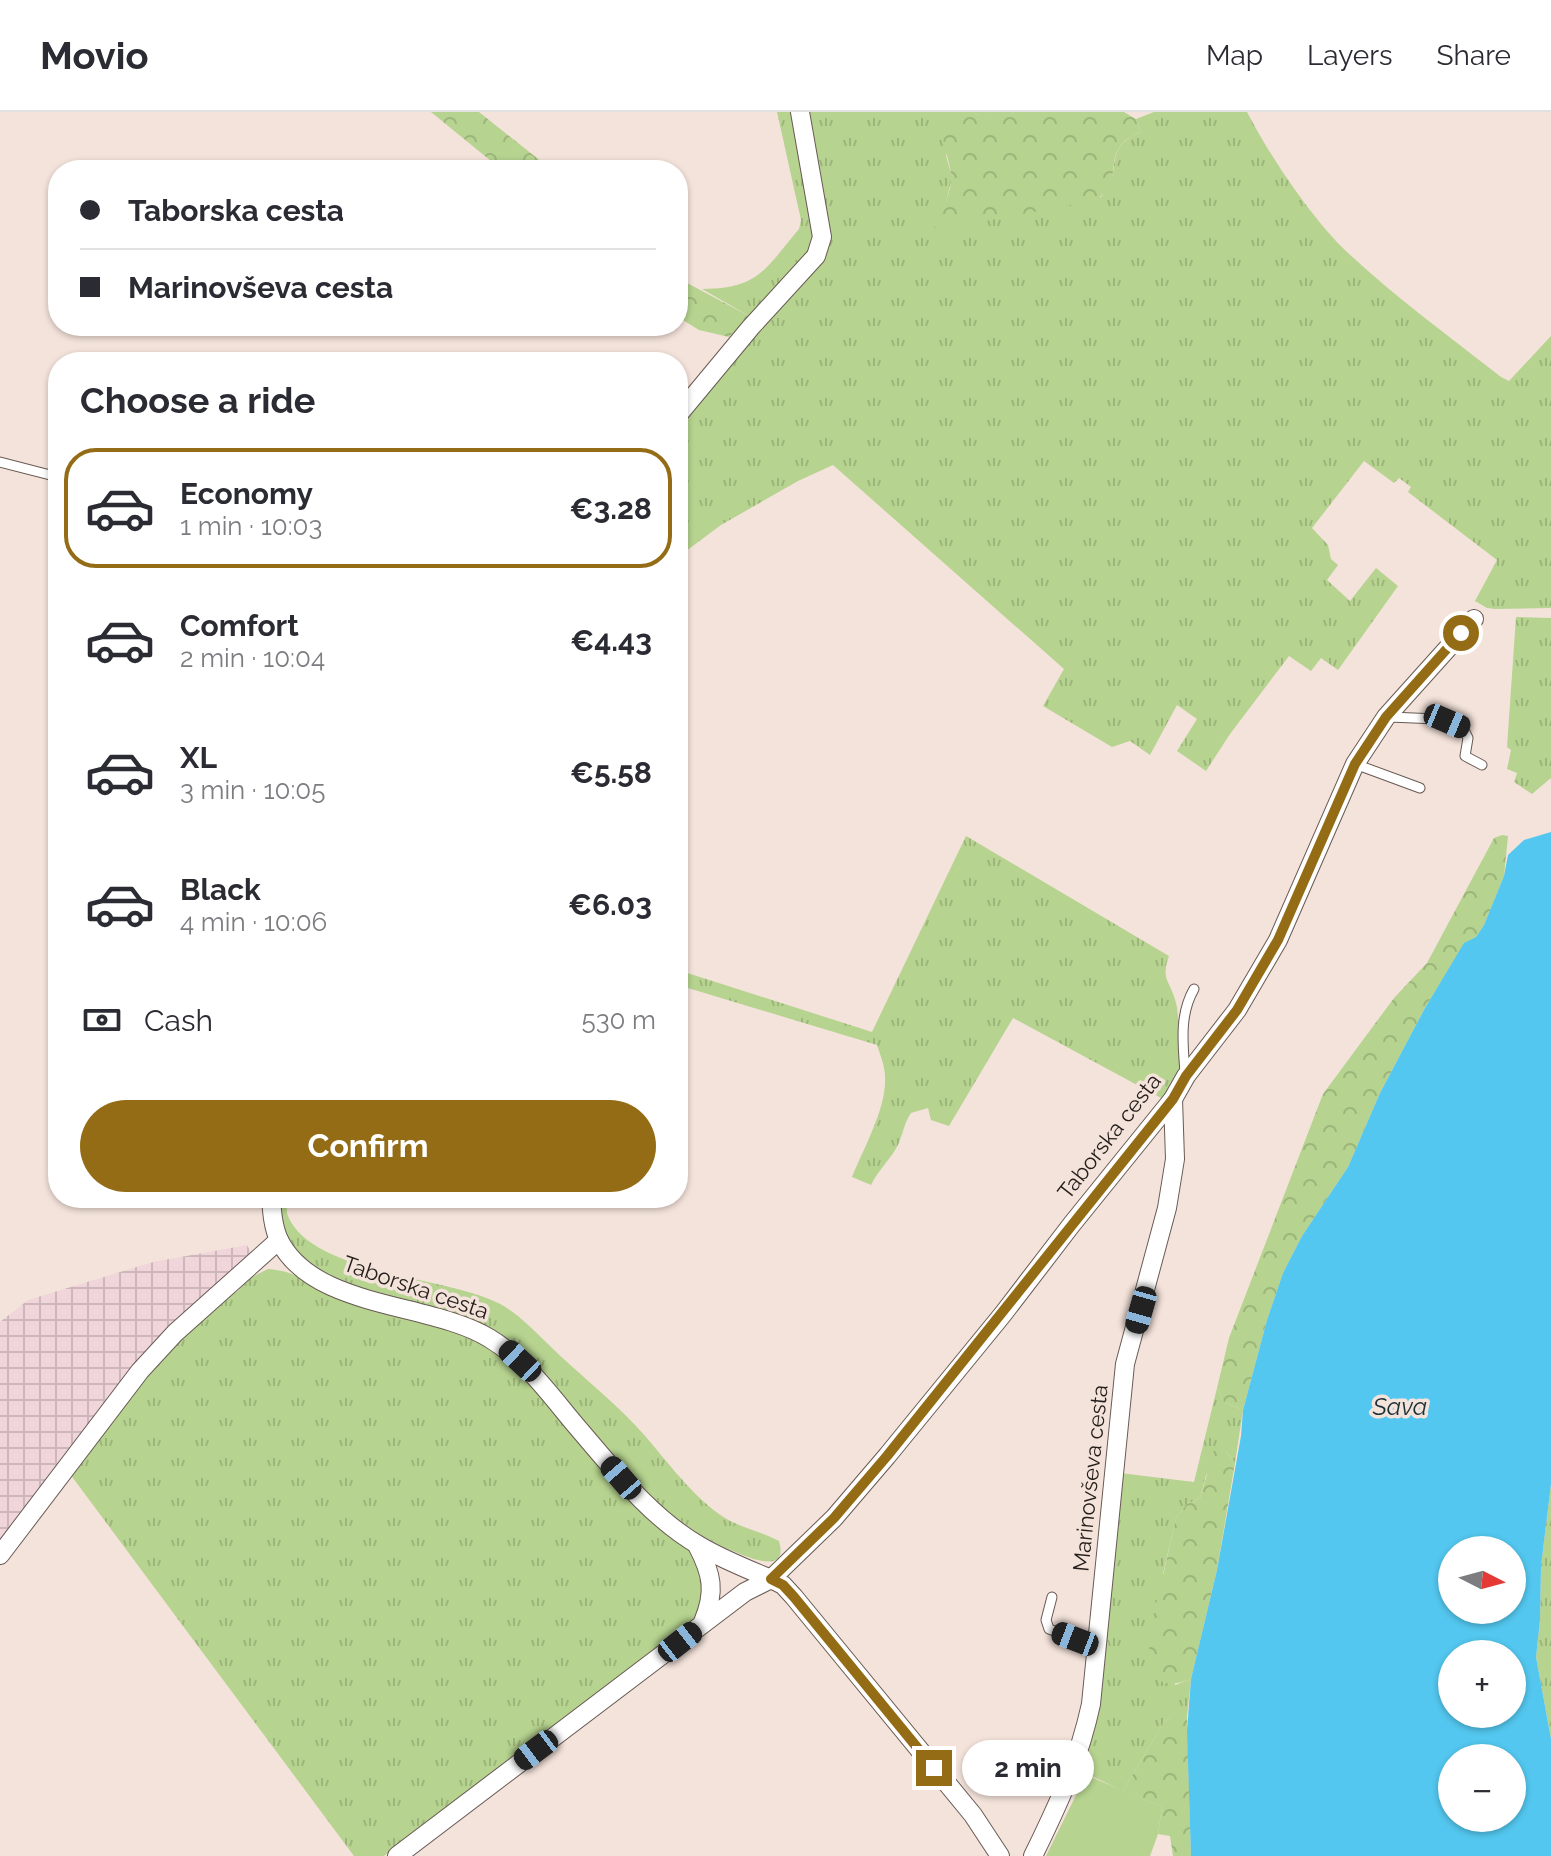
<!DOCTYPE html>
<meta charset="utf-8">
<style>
body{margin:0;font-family:Raleway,sans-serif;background:#f7f7f7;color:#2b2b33;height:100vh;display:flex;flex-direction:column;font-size:30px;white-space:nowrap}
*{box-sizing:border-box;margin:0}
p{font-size:26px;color:#7c7c81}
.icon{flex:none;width:44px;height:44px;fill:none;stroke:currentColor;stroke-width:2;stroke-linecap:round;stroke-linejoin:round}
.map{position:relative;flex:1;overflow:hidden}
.details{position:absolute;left:48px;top:240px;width:640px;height:856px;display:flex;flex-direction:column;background:#fff;border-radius:32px;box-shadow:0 2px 6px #0004}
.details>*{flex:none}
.banner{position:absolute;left:48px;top:48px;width:640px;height:176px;border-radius:32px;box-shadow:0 2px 6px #0004;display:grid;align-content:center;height:176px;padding:0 32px;background:#fff}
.needle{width:52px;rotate:96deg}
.tools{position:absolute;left:1438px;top:1424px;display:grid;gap:16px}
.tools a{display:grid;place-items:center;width:88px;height:88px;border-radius:50%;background:#fff;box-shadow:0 2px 6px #0004;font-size:40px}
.end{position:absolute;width:36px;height:36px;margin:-18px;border:10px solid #946c16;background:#fff;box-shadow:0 0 0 4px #fff}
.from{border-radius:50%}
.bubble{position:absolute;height:56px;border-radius:28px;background:#fff;box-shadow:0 2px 6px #0004;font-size:26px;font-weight:700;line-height:56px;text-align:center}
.car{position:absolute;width:24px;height:48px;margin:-24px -12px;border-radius:10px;box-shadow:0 0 6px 2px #0007;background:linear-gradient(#222 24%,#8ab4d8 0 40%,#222 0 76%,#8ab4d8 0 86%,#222 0)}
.banner b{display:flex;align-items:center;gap:28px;height:76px;font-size:30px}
.banner b+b{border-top:2px solid #e1e1e2}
.banner i{width:20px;height:20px;background:#2b2b33}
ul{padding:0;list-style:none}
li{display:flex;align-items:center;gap:24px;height:120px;margin:0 16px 12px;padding:0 16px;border:4px solid transparent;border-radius:32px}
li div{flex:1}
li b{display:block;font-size:30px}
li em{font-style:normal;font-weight:700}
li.current{border-color:#946c16}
li>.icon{width:72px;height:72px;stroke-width:1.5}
h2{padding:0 32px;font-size:36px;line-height:96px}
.pay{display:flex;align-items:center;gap:20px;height:88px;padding:0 32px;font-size:30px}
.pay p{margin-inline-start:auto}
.primary-button{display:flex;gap:16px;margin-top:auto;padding:16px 32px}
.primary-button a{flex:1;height:92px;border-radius:48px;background:#946c16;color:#fff;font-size:32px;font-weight:700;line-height:92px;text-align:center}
header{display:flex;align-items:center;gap:48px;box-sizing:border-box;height:112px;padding:0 40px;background:#fff;border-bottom:2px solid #e1e1e2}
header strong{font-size:38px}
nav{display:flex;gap:44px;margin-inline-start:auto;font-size:28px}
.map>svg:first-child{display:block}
.industrial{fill:url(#industrial-grid)}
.grass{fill:url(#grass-tufts)}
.forest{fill:url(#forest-crowns)}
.park{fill:#b6d38f}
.water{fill:#53c7ef;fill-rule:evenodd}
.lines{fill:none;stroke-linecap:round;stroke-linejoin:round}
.service-casing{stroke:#685a53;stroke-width:11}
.minor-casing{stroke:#685a53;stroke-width:20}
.service{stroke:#fff;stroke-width:9}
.minor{stroke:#fff;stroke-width:18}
.route{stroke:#946c16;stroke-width:10}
.labels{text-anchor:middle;stroke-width:7;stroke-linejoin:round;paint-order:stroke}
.street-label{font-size:22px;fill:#231e1a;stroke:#f4e3db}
.water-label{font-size:24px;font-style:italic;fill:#1a2e36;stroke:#f4e3db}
</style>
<header>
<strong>Movio</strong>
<nav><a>Map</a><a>Layers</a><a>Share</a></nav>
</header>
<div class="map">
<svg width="1551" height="1744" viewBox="0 0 1551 1744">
<defs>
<pattern id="industrial-grid" width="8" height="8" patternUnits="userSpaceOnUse" patternTransform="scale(2)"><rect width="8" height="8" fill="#f0d6da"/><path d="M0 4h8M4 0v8" fill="none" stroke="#ceb7ba"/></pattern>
<pattern id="grass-tufts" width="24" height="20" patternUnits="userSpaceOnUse" patternTransform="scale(2)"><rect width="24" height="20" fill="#b6d38f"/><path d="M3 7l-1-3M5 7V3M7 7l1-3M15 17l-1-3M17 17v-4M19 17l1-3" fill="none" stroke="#9cb57b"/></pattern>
<pattern id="forest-crowns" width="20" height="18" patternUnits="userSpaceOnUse" patternTransform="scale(2)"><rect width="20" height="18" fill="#b6d38f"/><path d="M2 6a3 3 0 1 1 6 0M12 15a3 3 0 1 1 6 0" fill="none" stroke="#9cb57b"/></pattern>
</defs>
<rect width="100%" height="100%" fill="#f4e3db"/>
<path class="industrial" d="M247,1133L253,1144L209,1177L169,1217L0,1433V1210L28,1188L153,1150Z"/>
<g class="grass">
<path d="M777,0H792L813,126L810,140L749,204L702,177C759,177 765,157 799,117L801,108Z"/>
<path d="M807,0H1013L1005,7L974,2L946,43L952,66L946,90L1101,85C1125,62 1100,36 1141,20L1136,7L1154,0H1247C1269,43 1312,107 1347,140C1395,185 1449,224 1501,265L1509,269L1551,224V496L1495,497L1487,496L1475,489L1497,448L1408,380L1411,375L1399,366L1394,371L1364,349L1312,416L1328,433L1331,447L1338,453L1327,468L1350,489L1376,456L1398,474L1338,558L1321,546L1311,559L1289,544L1230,622L1206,659L1177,639L1197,607L1177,593L1150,643L1130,629L1112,635L1043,594L1064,557L833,353L798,369L721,413L678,445V315L725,253L823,144Z"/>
<path d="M1516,505L1551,506V666L1532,682L1514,670L1517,661L1507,657L1511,638L1507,635Z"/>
<path d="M966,724L1169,844C1160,868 1171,869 1176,891C1179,900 1181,953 1179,960C1176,969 1167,979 1163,987L1013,906L949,1014L931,1008L928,996L911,1001C904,1011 903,1022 898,1033C891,1047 878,1058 871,1073L852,1065C863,1038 885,998 885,970C886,957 881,945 877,933L678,873V858L872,920Z"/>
<path d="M277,1086H288C287,1092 286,1099 288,1104C311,1161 445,1165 496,1190C517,1200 530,1215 547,1231C576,1260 608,1284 636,1314C663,1343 686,1378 719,1402C738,1416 759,1418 779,1429C781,1436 783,1446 773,1449C762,1451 747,1445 738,1441C668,1415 616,1351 570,1295C550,1270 531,1243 504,1224C445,1184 372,1196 312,1153C304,1147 295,1141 290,1133C281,1121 280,1100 277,1086Z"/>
<path d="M268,1157C296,1159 305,1170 329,1181C377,1205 440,1201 484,1230C514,1249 534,1277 556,1304C582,1335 608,1366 639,1392C661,1411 696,1432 704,1463C707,1478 700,1496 693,1509L384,1744H354L70,1362L151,1254L226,1185L238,1179L248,1167Z"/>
<path d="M1217,1276L1224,1290L1243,1298L1235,1351L1226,1339L1206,1363L1200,1386L1187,1392L1176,1406L1163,1462L1175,1573L1191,1567L1187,1605H1171L1164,1610L1123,1679L1083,1660C1109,1563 1111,1460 1120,1361L1194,1370Z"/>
<path d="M1551,1372V1627L1536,1545L1540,1508L1541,1454Z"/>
</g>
<g class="forest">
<path d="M431,0H479L552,58H502Z"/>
<path d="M1013,0H1124L1136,7L1141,20C1098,36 1125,69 1101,84C1096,88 1088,89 1082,91L937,118L921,100L946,90C948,82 952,73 951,64C950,43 937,28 946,6L974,2L1005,6Z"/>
<path d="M678,163L689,172L749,204L729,225L699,218L678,205Z"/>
<path d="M1502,723L1508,724L1504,764L1484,813L1476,825L1464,832L1425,896L1380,981L1348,1055L1302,1124L1283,1161L1267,1208L1243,1298L1224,1290L1217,1276L1229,1226L1323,982L1394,886L1427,851L1494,726Z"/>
<path d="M1219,1336L1226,1339L1235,1351L1217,1458L1191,1567C1125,1593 1155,1499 1162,1468C1167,1447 1171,1427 1176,1406L1187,1392L1200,1386L1214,1338Z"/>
<path d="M1171,1605H1187L1191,1744H1173L1170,1724L1158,1722L1162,1695L1123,1679L1164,1610Z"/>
</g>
<path class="park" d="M1086,1663L1162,1695L1158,1722L1150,1744H1046Z"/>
<path class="water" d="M1551,720V1372L1541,1454L1540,1508L1536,1545L1551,1627V1744H1191L1187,1619L1191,1567L1217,1458L1241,1324L1243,1298L1267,1208L1283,1161L1302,1124L1348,1055L1380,981L1425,896L1464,831L1476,825L1484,813L1504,764L1508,743L1524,728ZM1512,1438V1498H1452V1438ZM1452,1542H1512V1602H1452ZM1452,1646H1512V1706H1452Z"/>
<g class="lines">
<defs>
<g id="service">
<path d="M0,350L58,365"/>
<path d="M1389,605L1438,607L1463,616L1468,626L1465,644L1482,653"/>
<path d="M1355,652L1420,676"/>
<path d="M1185,961C1183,932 1179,903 1194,877"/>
<path d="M1052,1485L1046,1508L1049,1517L1097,1534"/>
</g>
<g id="minor">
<path d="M678,303L751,215L816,144L822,125L800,0"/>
<path d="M271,1086C272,1100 273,1115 279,1128C313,1197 430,1190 489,1226C526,1248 550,1283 578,1316C614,1358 651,1406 700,1434C722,1447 747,1457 771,1467L834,1406L887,1344L1003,1202L1072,1112L1173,987L1186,964L1237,898L1278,828L1355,652L1386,605L1474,507"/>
<path d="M697,1433C712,1462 716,1479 703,1510"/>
<path d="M0,1443L140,1259L175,1221L279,1128"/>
<path d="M397,1744L745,1480L771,1467L783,1473L794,1485L973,1703L1000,1744"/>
<path d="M1033,1744C1058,1693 1079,1648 1091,1592L1125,1252L1167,1096L1175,1047L1173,987"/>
</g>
</defs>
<use href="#service" class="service-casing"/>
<use href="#minor" class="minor-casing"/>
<use href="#service" class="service"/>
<use href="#minor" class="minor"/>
</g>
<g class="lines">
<path class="route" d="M934,1656L794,1485L783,1473L771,1467L834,1406L887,1344L1173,987L1186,964L1237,898L1278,828L1355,652L1386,605L1461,521"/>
</g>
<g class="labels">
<g class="street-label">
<text transform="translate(1109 1024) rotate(-52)" y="8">Taborska cesta</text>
<text transform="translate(416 1175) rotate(19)" y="8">Taborska cesta</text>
<text transform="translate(1090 1366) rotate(-84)" y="8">Marinovševa cesta</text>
</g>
<g class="water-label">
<text x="1400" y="1303">Sava</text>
</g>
</g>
</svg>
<div class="tools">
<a><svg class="needle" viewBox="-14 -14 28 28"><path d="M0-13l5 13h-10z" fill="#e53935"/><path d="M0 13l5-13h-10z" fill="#7c7c81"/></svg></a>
<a>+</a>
<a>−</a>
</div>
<i class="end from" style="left:1461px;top:521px"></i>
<i class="end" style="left:934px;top:1656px"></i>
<div class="bubble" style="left:962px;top:1628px;width:132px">2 min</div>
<i class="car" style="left:1447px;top:609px;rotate:113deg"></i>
<i class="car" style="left:1141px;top:1198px;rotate:196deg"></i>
<i class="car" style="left:520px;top:1249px;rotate:313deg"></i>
<i class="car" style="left:621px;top:1366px;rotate:319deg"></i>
<i class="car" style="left:1075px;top:1527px;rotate:291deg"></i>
<i class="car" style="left:680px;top:1530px;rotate:52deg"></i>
<i class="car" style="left:536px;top:1638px;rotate:233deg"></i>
<div class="banner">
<b><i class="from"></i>Taborska cesta</b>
<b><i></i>Marinovševa cesta</b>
</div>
<section class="details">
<h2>Choose a ride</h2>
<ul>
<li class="current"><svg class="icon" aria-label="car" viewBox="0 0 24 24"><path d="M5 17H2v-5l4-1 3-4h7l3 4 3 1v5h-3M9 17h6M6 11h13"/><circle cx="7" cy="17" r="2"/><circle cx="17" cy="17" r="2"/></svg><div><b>Economy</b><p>1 min · 10:03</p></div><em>€3.28</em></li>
<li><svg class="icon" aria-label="car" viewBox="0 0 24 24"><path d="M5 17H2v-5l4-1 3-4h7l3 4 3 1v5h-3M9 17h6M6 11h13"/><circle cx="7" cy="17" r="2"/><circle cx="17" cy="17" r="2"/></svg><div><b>Comfort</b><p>2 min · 10:04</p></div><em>€4.43</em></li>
<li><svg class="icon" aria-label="car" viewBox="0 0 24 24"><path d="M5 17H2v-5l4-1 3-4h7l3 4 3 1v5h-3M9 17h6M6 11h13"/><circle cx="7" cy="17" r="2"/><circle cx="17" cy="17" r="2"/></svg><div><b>XL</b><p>3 min · 10:05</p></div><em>€5.58</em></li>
<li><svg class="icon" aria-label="car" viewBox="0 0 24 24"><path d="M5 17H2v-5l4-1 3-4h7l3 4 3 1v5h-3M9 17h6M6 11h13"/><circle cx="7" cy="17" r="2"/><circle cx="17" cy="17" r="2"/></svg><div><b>Black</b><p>4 min · 10:06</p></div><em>€6.03</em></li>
</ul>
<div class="pay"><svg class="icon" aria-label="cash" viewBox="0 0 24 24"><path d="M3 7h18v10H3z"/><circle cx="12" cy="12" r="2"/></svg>Cash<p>530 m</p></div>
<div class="primary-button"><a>Confirm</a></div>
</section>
</div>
